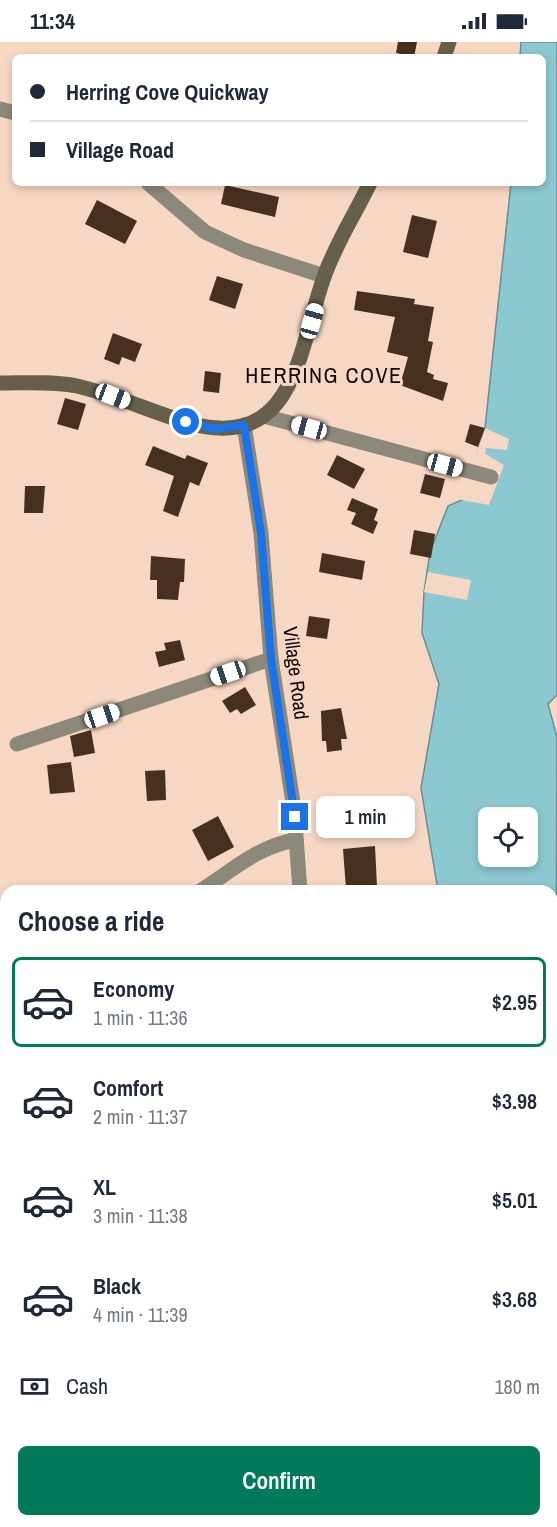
<!DOCTYPE html>
<meta charset="utf-8">
<style>
body{margin:0;font-family:"Archivo Narrow",sans-serif;background:#f2f2f3;color:#1f2937;height:100vh;display:flex;flex-direction:column;font-size:22px;white-space:nowrap}
*{box-sizing:border-box;margin:0}
p{font-size:20px;color:#747a83}
.icon{flex:none;width:33px;height:33px;fill:none;stroke:currentColor;stroke-width:2;stroke-linecap:round;stroke-linejoin:round}
.map{position:relative;flex:1;overflow:hidden}
.drawer{position:absolute;left:0px;top:843px;width:558px;height:642px;display:flex;flex-direction:column;background:#fff;border-radius:18px 18px 0 0;box-shadow:0 3px 9px #0003}
.drawer>*{flex:none}
.banner{position:absolute;left:12px;top:12px;width:534px;height:132px;border-radius:9px;box-shadow:0 3px 9px #0003;display:grid;align-content:center;height:132px;padding:0 18px;background:#fff}
.controls{position:absolute;left:478px;top:765px;display:grid;gap:12px}
.controls a{display:grid;place-items:center;width:60px;height:60px;border-radius:9px;background:#fff;box-shadow:0 3px 9px #0003;font-size:30px}
.end{position:absolute;width:27px;height:27px;margin:-14px;border:8px solid #1a73e8;background:#fff;box-shadow:0 0 0 3px #fff}
.from{border-radius:50%}
.bubble{position:absolute;height:42px;border-radius:9px;background:#fff;box-shadow:0 3px 9px #0003;font-size:20px;font-weight:600;line-height:42px;text-align:center}
.car{position:absolute;width:18px;height:36px;margin:-18px -9px;border-radius:8px;box-shadow:0 0 4px 2px #0007;background:linear-gradient(#fff 24%,#345 0 40%,#fff 0 76%,#345 0 86%,#fff 0)}
.banner b{display:flex;align-items:center;gap:21px;height:57px;font-size:22px}
.banner b+b{border-top:2px solid #e0e1e3}
.banner i{width:15px;height:15px;background:#1f2937}
ul{padding:0;list-style:none}
li{display:flex;align-items:center;gap:18px;height:90px;margin:0 12px 9px;padding:0 6px;border:3px solid transparent;border-radius:9px}
li div{flex:1}
li b{display:block;font-size:22px}
li em{font-style:normal;font-weight:600}
li.selected{border-color:#007a58}
li>.icon{width:54px;height:54px;stroke-width:1.5}
h2{padding:0 18px;font-size:27px;line-height:72px}
.pay{display:flex;align-items:center;gap:15px;height:66px;padding:0 18px;font-size:22px}
.pay p{margin-inline-start:auto}
.action{display:flex;gap:12px;margin-top:auto;padding:12px 18px}
.action a{flex:1;height:69px;border-radius:9px;background:#007a58;color:#fff;font-size:24px;font-weight:600;line-height:69px;text-align:center}
.status{display:flex;justify-content:space-between;align-items:center;height:42px;padding:0 30px;background:#fff;direction:ltr}
.status svg{height:16px;fill:currentColor}
.map>svg:first-child{display:block}
.water{fill:#8cc8cf;stroke:#688f92;stroke-width:1.5;fill-rule:evenodd}
.pier{fill:#f6d7c3}
.building{fill:#483020}
.lines{fill:none;stroke-linecap:round;stroke-linejoin:round}
.minor{stroke:#8c887b;stroke-width:15}
.tertiary{stroke:#8c887b;stroke-width:15}
.secondary{stroke:#655f4c;stroke-width:15}
.route{stroke:#1a73e8;stroke-width:8}
.labels{text-anchor:middle;stroke-width:6;stroke-linejoin:round;paint-order:stroke}
.street-label{font-size:20px;fill:#130904;stroke:#f6d7c3}
.quarter-label{font-size:22px;letter-spacing:1.5px;fill:#130904;stroke:#f6d7c3}
</style>
<div class="status"><b>11:34</b><svg viewBox="0 0 49 12"><path d="M0 12V9h3v3zM5 12V6h3v6zM10 12V3h3v9zM15 12V0h3v12zM26 1h20v11H26zM47 4h2v5h-2z"/></svg></div>
<div class="map">
<svg width="557" height="1485" viewBox="0 0 557 1485">
<rect width="100%" height="100%" fill="#f6d7c3"/>
<path class="water" d="M521,0H557V653L548,662L557,695L555,1195L552,1194V849H438L421,746L439,642L422,591L424,550L430,510L448,464L464,457L485,386L511,141H543V15H520ZM489,776H528V814H489Z"/>
<g class="pier">
<path d="M485,386L509,397L507,408L486,406L485,412L504,423L489,463L461,458Z"/>
<path d="M428,530L471,538L467,558L424,550Z"/>
</g>
<g class="building">
<path d="M398,0H417L414,15L396,11Z"/>
<path d="M225,143L279,155L275,175L221,162Z"/>
<path d="M97,158L137,179L125,202L85,182Z"/>
<path d="M412,173L437,179L428,216L403,210Z"/>
<path d="M217,234L243,242L235,267L209,258Z"/>
<path d="M357,249L415,257L414,262L434,265L428,299L433,300L427,330L434,333L433,337L448,341L443,359L400,343L408,315L387,310L395,275L354,268Z"/>
<path d="M113,291L142,302L135,320L122,315L119,323L104,317Z"/>
<path d="M205,329L221,331L219,351L203,349Z"/>
<path d="M65,356L86,362L78,388L57,382Z"/>
<path d="M470,382L485,386L478,405L465,400Z"/>
<path d="M153,404L185,417L187,413L208,421L199,444L190,440L178,475L163,469L174,434L145,423Z"/>
<path d="M337,413L365,427L354,447L327,433Z"/>
<path d="M425,432L445,437L440,456L420,451Z"/>
<path d="M25,444H45L43,471H24Z"/>
<path d="M352,456L378,467L374,478L378,480L373,492L351,482L356,471L347,468Z"/>
<path d="M414,488L435,492L431,516L410,512Z"/>
<path d="M322,511L365,519L362,538L319,530Z"/>
<path d="M151,514L185,517L184,540H180L178,558L157,557V538H150Z"/>
<path d="M309,574L330,577L327,597L306,594Z"/>
<path d="M180,598L185,618L159,625L155,610L166,608L164,601Z"/>
<path d="M245,645L256,663L241,672L237,667L230,671L222,659Z"/>
<path d="M341,666L347,697H341L342,708L327,710L326,699H322L321,669Z"/>
<path d="M91,688L95,711L74,715L70,694Z"/>
<path d="M71,720L75,750L50,752L47,723Z"/>
<path d="M165,728L166,758L147,759L145,729Z"/>
<path d="M218,774L234,805L208,819L192,788Z"/>
<path d="M375,804L377,845L346,847L343,807Z"/>
</g>
<g class="lines">
<g class="minor">
<path d="M0,67L15,71"/>
<path d="M148,141L205,190L244,208L324,234"/>
<path d="M264,374L491,435"/>
<path d="M17,702L271,617"/>
<path d="M200,849C232,829 258,804 296,798"/>
<path d="M0,1032L6,1030"/>
<path d="M0,1341L6,1334"/>
</g>
<g class="tertiary">
<path d="M244,383L261,491L271,617L294,767L300,849"/>
<path d="M484,1479L485,1485"/>
</g>
<g class="secondary">
<path d="M444,15L449,0"/>
<path d="M0,341C25,341 52,339 77,344C116,353 151,370 189,381C296,411 299,305 324,235C335,203 355,172 370,141"/>
</g>
</g>
<g class="lines">
<path class="route" d="M186,380L216,387L244,383L261,491L271,617L295,775"/>
</g>
<g class="labels">
<g class="street-label">
<text transform="translate(296 631) rotate(83)" y="7">Village Road</text>
</g>
<g class="quarter-label">
<text x="324" y="341">HERRING COVE</text>
</g>
</g>
</svg>
<div class="controls">
<a><svg class="icon" aria-label="locate" viewBox="0 0 24 24"><circle cx="12" cy="12" r="6"/><path d="M12 2v4M12 18v4M2 12h4M18 12h4"/></svg></a>
</div>
<i class="end from" style="left:186px;top:380px"></i>
<i class="end" style="left:295px;top:775px"></i>
<div class="bubble" style="left:316px;top:754px;width:99px">1 min</div>
<i class="car" style="left:312px;top:279px;rotate:16deg"></i>
<i class="car" style="left:113px;top:354px;rotate:111deg"></i>
<i class="car" style="left:309px;top:386px;rotate:285deg"></i>
<i class="car" style="left:445px;top:423px;rotate:105deg"></i>
<i class="car" style="left:228px;top:631px;rotate:251deg"></i>
<i class="car" style="left:102px;top:674px;rotate:71deg"></i>
<div class="banner">
<b><i class="from"></i>Herring Cove Quickway</b>
<b><i></i>Village Road</b>
</div>
<section class="drawer">
<h2>Choose a ride</h2>
<ul>
<li class="selected"><svg class="icon" aria-label="car" viewBox="0 0 24 24"><path d="M5 17H2v-5l4-1 3-4h7l3 4 3 1v5h-3M9 17h6M6 11h13"/><circle cx="7" cy="17" r="2"/><circle cx="17" cy="17" r="2"/></svg><div><b>Economy</b><p>1 min · 11:36</p></div><em>$2.95</em></li>
<li><svg class="icon" aria-label="car" viewBox="0 0 24 24"><path d="M5 17H2v-5l4-1 3-4h7l3 4 3 1v5h-3M9 17h6M6 11h13"/><circle cx="7" cy="17" r="2"/><circle cx="17" cy="17" r="2"/></svg><div><b>Comfort</b><p>2 min · 11:37</p></div><em>$3.98</em></li>
<li><svg class="icon" aria-label="car" viewBox="0 0 24 24"><path d="M5 17H2v-5l4-1 3-4h7l3 4 3 1v5h-3M9 17h6M6 11h13"/><circle cx="7" cy="17" r="2"/><circle cx="17" cy="17" r="2"/></svg><div><b>XL</b><p>3 min · 11:38</p></div><em>$5.01</em></li>
<li><svg class="icon" aria-label="car" viewBox="0 0 24 24"><path d="M5 17H2v-5l4-1 3-4h7l3 4 3 1v5h-3M9 17h6M6 11h13"/><circle cx="7" cy="17" r="2"/><circle cx="17" cy="17" r="2"/></svg><div><b>Black</b><p>4 min · 11:39</p></div><em>$3.68</em></li>
</ul>
<div class="pay"><svg class="icon" aria-label="cash" viewBox="0 0 24 24"><path d="M3 7h18v10H3z"/><circle cx="12" cy="12" r="2"/></svg>Cash<p>180 m</p></div>
<div class="action"><a>Confirm</a></div>
</section>
</div>
